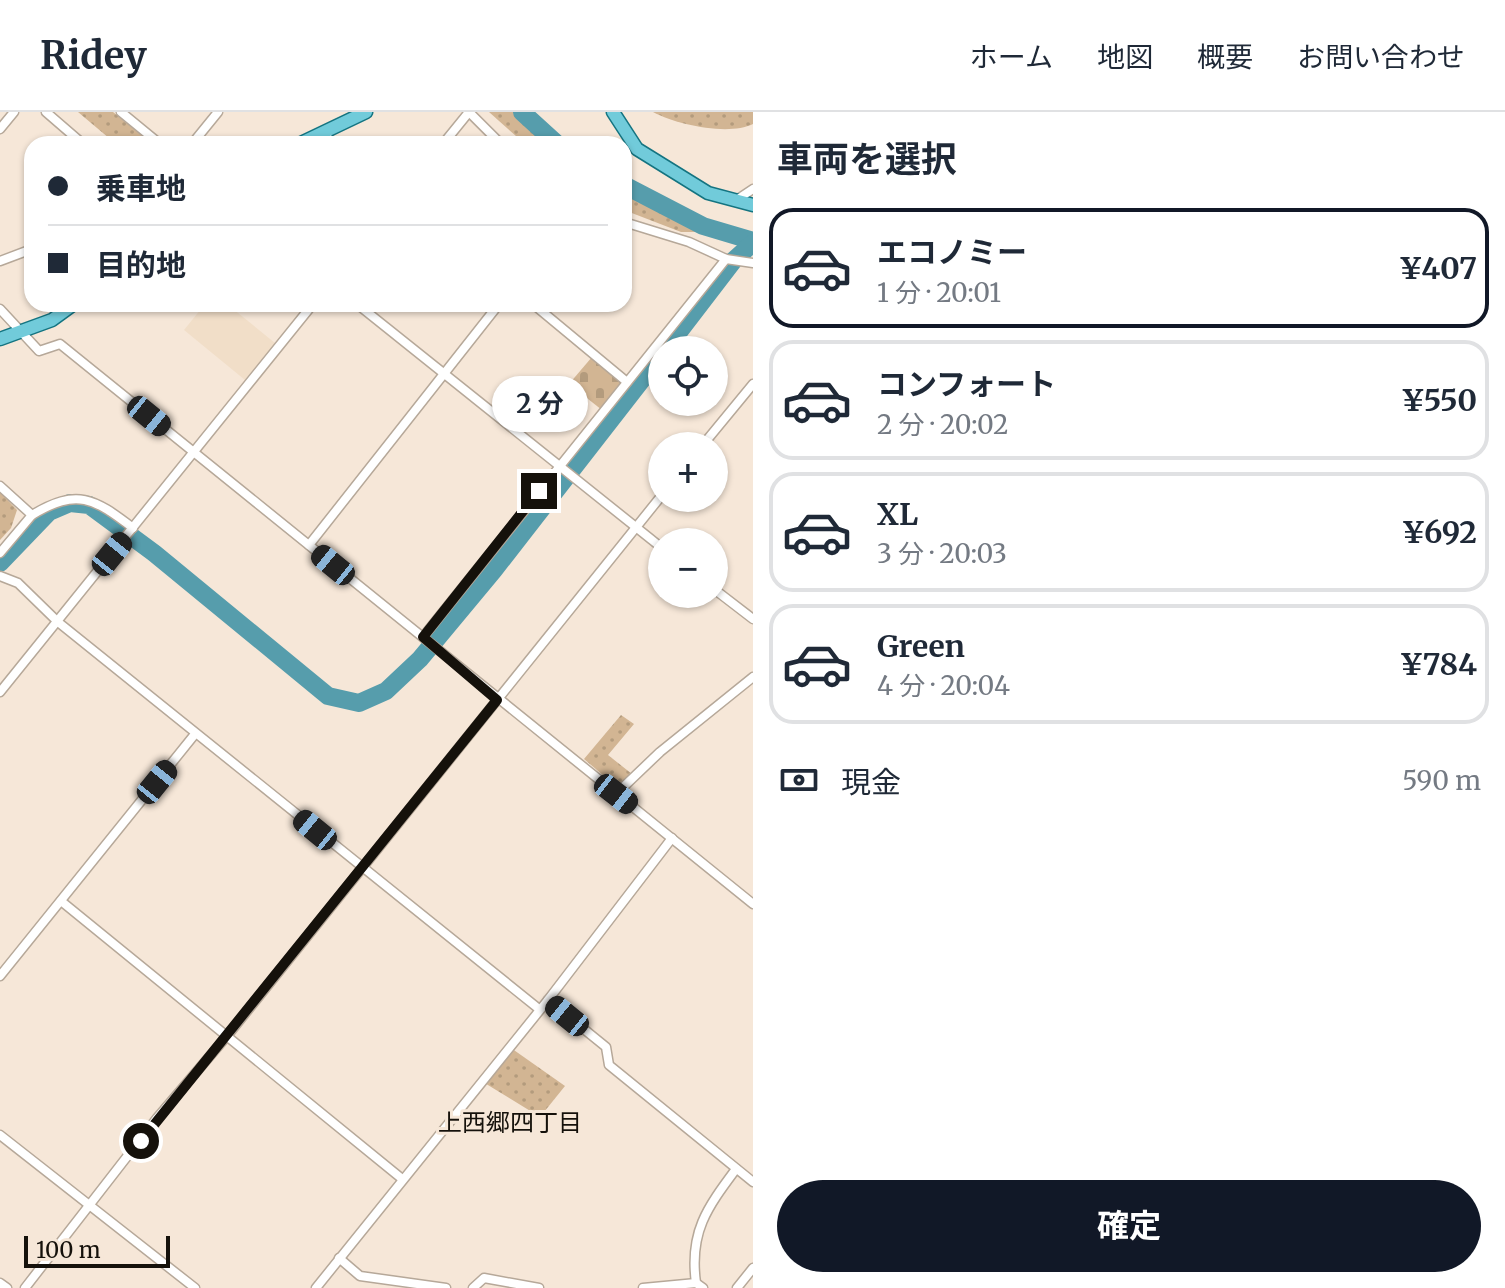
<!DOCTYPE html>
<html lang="ja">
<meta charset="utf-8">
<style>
body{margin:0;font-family:Merriweather,"Noto Sans JP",serif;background:#f6f6f7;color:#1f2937;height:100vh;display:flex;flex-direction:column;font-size:30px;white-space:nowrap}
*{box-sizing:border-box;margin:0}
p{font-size:26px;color:#747a83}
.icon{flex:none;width:44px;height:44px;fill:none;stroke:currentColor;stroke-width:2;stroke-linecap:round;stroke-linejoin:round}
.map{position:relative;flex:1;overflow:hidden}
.details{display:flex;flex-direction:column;background:#fff;width:752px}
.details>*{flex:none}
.top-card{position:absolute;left:24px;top:24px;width:608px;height:176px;border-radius:24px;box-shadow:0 2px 6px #0004;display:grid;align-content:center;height:176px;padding:0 24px;background:#fff}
.fabs{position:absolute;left:648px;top:224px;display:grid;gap:16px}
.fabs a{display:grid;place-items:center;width:80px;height:80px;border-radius:50%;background:#fff;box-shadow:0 2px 6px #0004;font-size:40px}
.scale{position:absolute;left:24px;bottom:20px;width:146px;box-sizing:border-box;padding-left:8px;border:4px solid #15110b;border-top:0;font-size:22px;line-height:28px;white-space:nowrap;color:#15110b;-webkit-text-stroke:6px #f6e7d8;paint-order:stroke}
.end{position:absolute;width:36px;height:36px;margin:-18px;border:10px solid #15110b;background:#fff;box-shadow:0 0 0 4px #fff}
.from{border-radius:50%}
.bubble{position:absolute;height:56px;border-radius:28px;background:#fff;box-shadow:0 2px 6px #0004;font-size:26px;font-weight:700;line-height:56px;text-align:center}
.car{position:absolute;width:24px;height:48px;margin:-24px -12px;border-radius:10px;box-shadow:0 0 6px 2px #0007;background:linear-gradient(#222 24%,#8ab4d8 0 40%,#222 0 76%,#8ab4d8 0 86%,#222 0)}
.top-card b{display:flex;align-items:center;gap:28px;height:76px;font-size:30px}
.top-card b+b{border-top:2px solid #e0e1e3}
.top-card i{width:20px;height:20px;background:#1f2937}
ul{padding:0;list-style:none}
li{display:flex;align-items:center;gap:24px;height:120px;margin:0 16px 12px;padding:0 8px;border:4px solid #e0e1e3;border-radius:24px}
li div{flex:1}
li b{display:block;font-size:30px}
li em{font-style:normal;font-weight:700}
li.active{border-color:#111827}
li>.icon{width:72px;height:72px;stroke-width:1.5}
h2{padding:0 24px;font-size:36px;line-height:96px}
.pay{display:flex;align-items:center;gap:20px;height:88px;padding:0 24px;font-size:30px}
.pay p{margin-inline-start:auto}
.cta{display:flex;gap:16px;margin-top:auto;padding:16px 24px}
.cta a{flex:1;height:92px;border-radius:48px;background:#111827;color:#fff;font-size:32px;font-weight:700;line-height:92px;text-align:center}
header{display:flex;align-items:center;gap:48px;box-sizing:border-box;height:112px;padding:0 40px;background:#fff;border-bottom:2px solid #e0e1e3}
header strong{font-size:38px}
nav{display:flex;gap:44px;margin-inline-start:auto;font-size:28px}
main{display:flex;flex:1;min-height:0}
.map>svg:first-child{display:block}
.built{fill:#f1dec8}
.grass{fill:url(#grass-dots)}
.cemetery{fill:url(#cemetery-stones)}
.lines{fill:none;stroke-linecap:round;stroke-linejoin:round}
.river{stroke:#569dac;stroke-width:18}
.minor-casing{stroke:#b6a899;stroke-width:11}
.primary-casing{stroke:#147481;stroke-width:15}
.minor{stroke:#fff;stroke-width:8}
.primary{stroke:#71cbda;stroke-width:12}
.route{stroke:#15110b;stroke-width:10}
.labels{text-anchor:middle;stroke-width:6;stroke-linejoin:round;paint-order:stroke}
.neighbourhood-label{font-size:24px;fill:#15110b;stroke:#f6e7d8}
</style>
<header>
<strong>Ridey</strong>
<nav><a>ホーム</a><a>地図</a><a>概要</a><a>お問い合わせ</a></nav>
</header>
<main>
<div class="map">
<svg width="753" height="1176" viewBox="0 0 753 1176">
<defs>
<pattern id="grass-dots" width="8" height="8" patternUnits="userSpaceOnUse" patternTransform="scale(2)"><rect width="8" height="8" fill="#d2b593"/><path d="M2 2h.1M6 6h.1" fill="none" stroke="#b39b7d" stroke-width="1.8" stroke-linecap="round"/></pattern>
<pattern id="cemetery-stones" width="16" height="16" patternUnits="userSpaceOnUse" patternTransform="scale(2)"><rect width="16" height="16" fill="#d2b593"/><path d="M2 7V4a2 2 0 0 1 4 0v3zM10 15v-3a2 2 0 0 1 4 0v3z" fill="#b39b7d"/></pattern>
</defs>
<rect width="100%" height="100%" fill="#f6e7d8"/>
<path class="built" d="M205,192H227L275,231L245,268L184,218Z"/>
<g class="grass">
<path d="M78,0H113L152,32H116Z"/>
<path d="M489,0H514L549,32H525Z"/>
<path d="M653,0H753V12C729,24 677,13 653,0Z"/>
<path d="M624,80L697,116L700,120H681L624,98Z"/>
<path d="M0,380L17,398L11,416L0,428Z"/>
<path d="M621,603L634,612L608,643L632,662L618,676L584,647Z"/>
<path d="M511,936L565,974L540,1005L483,970Z"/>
</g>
<path class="cemetery" d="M592,245L621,269V274L602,298L569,272Z"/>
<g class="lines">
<g class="river">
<path d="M522,0L557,32"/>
<path d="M624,73L703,114L753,129"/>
<path d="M665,238L734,148L753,131"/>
<path d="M0,451L49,400L70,391L89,393L154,441L328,584L359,591L386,579L420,547L494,458L662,242"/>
</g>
<defs>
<g id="minor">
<path d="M46,0L83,32"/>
<path d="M121,0L160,32"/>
<path d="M469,0L501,32"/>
<path d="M0,17L14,0"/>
<path d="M321,21L336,32"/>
<path d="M192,32L218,0"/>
<path d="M443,32L469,0"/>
<path d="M735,89L753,77"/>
<path d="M624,110L689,130L726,147L753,151"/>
<path d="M0,149L32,137"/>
<path d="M357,192L662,436"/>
<path d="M533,192L627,270"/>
<path d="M0,197L39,239L60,232L753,792"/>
<path d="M702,334L753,272"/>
<path d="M0,374L32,403L0,441"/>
<path d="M32,403C77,376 94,386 133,416"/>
<path d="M309,433L499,192"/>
<path d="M0,464L18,471L58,510L539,897"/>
<path d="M714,477L753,507"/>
<path d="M423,525L726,147"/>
<path d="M0,580L313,192"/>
<path d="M616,682L660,640L753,565"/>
<path d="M61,789L401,1066"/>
<path d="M0,864L195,622"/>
<path d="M548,888L606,935L609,953L753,1070"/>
<path d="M0,1023L195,1176"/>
<path d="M339,1146L360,1164L446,1176"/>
<path d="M0,1171L7,1176"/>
<path d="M696,1171C689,1120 707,1096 736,1057"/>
<path d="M25,1176L157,1006L227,924L662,383"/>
<path d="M316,1176L548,888L672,726"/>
<path d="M473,1176L484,1166L539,1176"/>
<path d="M643,1176L696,1171L703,1176"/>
<path d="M737,1176L753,1156"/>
</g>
<g id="primary">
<path d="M613,0L637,37L708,81L753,93"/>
<path d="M299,32L366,0"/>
<path d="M0,227L52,208L74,192"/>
</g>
</defs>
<use href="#minor" class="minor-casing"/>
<use href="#primary" class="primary-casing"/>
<use href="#minor" class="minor"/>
<use href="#primary" class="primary"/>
</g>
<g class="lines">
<path class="route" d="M141,1029L497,588L423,525L539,379"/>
</g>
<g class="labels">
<g class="neighbourhood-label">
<text x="510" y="1019">上西郷四丁目</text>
</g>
</g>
</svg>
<div class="fabs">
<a><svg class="icon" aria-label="locate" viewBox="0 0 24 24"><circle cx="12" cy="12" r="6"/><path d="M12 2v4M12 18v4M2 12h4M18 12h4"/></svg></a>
<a>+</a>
<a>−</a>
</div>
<div class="scale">100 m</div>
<i class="end from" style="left:141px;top:1029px"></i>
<i class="end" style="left:539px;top:379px"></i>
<div class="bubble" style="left:492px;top:264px;width:96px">2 分</div>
<i class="car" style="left:149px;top:304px;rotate:129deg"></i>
<i class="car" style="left:112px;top:442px;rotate:39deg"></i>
<i class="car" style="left:333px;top:453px;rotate:309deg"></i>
<i class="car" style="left:157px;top:670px;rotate:39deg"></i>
<i class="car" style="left:616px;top:682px;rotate:128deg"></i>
<i class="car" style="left:315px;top:718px;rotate:309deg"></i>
<i class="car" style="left:567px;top:904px;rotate:309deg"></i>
<div class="top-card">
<b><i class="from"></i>乗車地</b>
<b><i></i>目的地</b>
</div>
</div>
<section class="details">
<h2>車両を選択</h2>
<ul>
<li class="active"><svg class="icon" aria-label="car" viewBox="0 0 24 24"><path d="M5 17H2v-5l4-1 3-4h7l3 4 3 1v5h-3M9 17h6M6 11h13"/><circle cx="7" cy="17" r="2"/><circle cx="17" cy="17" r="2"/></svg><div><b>エコノミー</b><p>1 分 · 20:01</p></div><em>¥407</em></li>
<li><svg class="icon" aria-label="car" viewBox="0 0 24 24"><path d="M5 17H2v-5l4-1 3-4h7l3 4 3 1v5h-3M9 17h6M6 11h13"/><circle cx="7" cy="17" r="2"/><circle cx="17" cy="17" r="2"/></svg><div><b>コンフォート</b><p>2 分 · 20:02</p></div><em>¥550</em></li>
<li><svg class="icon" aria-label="car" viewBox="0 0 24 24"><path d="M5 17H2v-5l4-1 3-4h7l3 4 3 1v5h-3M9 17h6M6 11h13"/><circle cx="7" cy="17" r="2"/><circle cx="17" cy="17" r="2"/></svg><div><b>XL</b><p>3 分 · 20:03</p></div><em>¥692</em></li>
<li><svg class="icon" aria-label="car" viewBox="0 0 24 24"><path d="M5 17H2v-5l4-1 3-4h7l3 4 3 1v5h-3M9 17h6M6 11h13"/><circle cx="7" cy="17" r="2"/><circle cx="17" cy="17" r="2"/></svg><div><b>Green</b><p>4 分 · 20:04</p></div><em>¥784</em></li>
</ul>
<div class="pay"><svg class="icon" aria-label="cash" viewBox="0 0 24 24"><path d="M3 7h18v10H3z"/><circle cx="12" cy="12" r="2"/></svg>現金<p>590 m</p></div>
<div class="cta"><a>確定</a></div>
</section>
</main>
